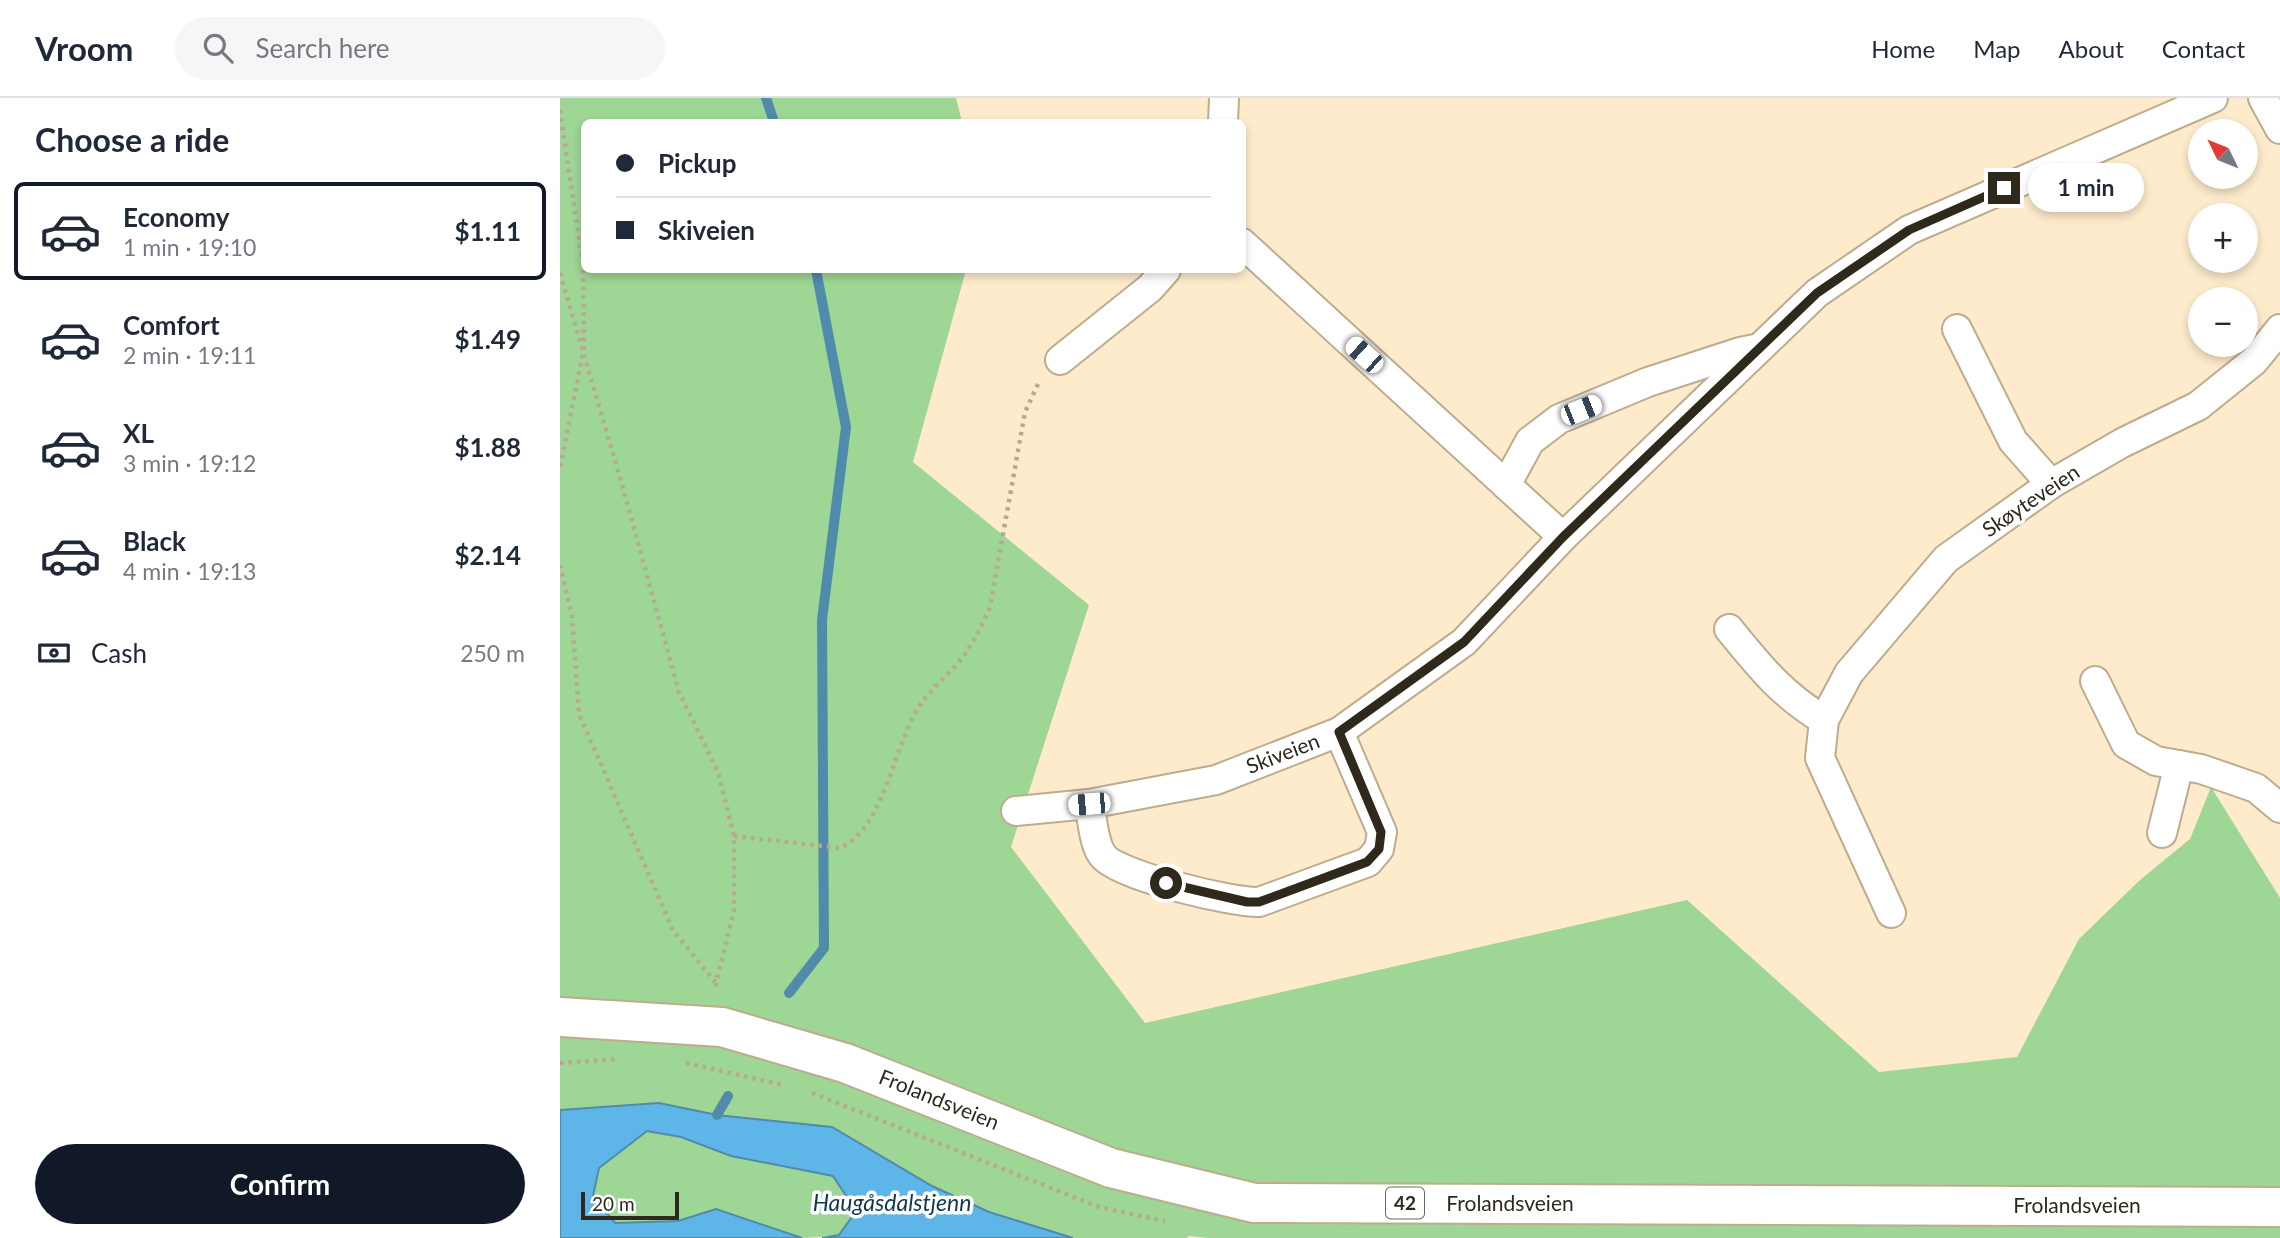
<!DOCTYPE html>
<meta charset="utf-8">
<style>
body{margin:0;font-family:Lato,sans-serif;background:#f6f6f7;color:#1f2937;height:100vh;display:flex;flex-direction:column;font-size:26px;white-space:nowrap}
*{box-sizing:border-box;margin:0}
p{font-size:23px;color:#747a83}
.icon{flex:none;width:38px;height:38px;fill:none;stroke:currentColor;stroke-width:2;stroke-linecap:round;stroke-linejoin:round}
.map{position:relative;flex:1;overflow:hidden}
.drawer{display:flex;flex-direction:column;background:#fff;width:560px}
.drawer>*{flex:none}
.banner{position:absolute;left:21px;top:21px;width:665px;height:154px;border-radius:10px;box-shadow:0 4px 10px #0003;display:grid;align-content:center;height:154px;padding:0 35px;background:#fff}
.needle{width:46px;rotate:313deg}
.tools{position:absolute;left:1628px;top:21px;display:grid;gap:14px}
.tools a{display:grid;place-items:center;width:70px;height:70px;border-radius:50%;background:#fff;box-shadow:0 4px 10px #0003;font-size:35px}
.scale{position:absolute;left:21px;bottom:18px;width:98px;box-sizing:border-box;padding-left:7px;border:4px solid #2f281c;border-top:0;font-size:19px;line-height:24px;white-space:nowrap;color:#2f281c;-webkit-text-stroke:5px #fff;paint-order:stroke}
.end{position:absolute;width:32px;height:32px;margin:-16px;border:9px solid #2f281c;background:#fff;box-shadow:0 0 0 4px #fff}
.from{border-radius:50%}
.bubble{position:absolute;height:49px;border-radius:24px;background:#fff;box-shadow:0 4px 10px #0003;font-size:23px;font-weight:700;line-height:49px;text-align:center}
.car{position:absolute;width:21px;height:42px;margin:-21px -10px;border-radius:9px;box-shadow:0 0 5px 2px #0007;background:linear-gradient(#fff 24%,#345 0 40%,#fff 0 76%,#345 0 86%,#fff 0)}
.banner b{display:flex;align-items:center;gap:24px;height:66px;font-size:26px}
.banner b+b{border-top:2px solid #e0e1e3}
.banner i{width:18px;height:18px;background:#1f2937}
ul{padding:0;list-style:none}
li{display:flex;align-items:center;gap:21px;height:98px;margin:0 14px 10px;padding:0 21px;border:4px solid transparent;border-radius:10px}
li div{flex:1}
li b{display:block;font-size:26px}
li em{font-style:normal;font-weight:700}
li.active{border-color:#111827}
li>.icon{width:63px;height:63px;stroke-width:1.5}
h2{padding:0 35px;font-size:32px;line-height:84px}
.pay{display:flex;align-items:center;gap:18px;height:77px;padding:0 35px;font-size:26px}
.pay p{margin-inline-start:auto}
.primary-button{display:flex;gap:14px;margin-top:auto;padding:14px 35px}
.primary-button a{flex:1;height:80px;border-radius:42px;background:#111827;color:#fff;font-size:28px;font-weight:700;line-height:80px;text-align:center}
header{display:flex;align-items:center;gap:42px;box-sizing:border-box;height:98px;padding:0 35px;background:#fff;border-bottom:2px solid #e0e1e3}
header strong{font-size:33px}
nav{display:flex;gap:38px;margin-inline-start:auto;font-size:24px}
.search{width:490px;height:63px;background:#f6f6f7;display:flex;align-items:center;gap:18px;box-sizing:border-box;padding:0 24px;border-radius:38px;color:#747a83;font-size:26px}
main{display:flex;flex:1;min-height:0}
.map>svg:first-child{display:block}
.green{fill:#9dd695}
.water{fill:#5eb6e8;stroke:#508bab;stroke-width:2}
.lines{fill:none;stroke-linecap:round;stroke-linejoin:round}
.stream{stroke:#508bab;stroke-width:10}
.minor-casing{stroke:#bdac8e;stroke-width:32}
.primary-casing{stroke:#bdac8e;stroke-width:42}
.path{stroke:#b7a990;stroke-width:4.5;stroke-dasharray:3.5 5;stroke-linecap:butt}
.minor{stroke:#fff;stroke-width:28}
.primary{stroke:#fff;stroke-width:38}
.route{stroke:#2f281c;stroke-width:9}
.labels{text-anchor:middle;stroke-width:7;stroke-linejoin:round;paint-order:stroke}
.shield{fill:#fff;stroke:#6d6860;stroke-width:2}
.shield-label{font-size:19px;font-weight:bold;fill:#2f281c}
.street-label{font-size:21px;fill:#2f281c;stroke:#fff}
.water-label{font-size:23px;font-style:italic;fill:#12384d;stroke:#fff}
</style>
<header>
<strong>Vroom</strong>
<div class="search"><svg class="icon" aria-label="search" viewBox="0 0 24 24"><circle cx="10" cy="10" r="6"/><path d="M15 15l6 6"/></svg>Search here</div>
<nav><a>Home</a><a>Map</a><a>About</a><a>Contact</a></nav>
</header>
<main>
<section class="drawer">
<h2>Choose a ride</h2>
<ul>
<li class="active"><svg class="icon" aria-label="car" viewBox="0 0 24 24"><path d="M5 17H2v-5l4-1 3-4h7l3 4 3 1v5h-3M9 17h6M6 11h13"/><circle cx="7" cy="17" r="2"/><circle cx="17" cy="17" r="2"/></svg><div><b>Economy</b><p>1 min · 19:10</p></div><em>$1.11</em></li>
<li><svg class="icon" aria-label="car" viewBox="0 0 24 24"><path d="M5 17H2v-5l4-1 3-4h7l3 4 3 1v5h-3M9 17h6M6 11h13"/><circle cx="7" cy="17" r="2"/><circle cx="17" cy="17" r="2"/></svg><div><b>Comfort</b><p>2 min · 19:11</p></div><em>$1.49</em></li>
<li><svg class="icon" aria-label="car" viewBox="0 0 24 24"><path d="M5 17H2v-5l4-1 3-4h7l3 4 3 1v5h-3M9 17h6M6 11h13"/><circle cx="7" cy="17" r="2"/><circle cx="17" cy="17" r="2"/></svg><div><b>XL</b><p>3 min · 19:12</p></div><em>$1.88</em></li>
<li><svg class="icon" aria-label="car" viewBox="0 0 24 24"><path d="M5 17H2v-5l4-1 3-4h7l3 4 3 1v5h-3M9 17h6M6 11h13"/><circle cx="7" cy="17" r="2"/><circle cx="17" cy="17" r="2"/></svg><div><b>Black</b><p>4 min · 19:13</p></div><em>$2.14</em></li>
</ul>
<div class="pay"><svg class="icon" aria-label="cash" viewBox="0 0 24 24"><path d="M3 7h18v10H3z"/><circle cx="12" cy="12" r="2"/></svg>Cash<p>250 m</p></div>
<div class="primary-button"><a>Confirm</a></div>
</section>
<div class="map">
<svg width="1720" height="1140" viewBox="0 0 1720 1140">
<rect width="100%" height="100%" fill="#fdebcc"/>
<g class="green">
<path d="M0,0H396L402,24H24V172H406L353,364L529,507L451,749L585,925L1127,802L1319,974L1457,959L1519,841L1580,782L1630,741L1651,689L1720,800V1140H648L629,1138L627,1140H513L429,1114L372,1088L272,1029L157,1017L99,1005L0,1012Z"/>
<path d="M86,1033L121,1039L171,1058L273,1078L296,1112L279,1138L242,1140L156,1111L118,1123L55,1125L33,1098L39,1070Z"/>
</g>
<path class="water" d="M99,1005L157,1017L272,1029L372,1088L429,1114L513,1140H262L279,1137L296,1113L273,1078L171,1058L121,1039L87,1033L39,1070L33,1098L55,1125L118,1123L156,1111L242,1140H0V1012Z"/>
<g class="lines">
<g class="stream">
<path d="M206,0L214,24"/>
<path d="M229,895L264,850L262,522L286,329L256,172"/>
<path d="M157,1017L168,998"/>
</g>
<defs>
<g id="minor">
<path d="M1703,0L1720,31"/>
<path d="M663,24L664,0"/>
<path d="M682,145L1003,439"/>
<path d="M1397,231L1453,343L1491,386"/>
<path d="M500,262L590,190L606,172"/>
<path d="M946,387L970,343L999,321L1088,284L1180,254L1195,251"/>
<path d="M1169,531C1199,568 1222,597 1264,622"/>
<path d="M1535,583L1566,646L1596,663L1641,671L1696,690L1720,710"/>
<path d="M529,706C533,722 533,745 543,758C559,778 673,805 699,804L808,764L819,751L822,734L779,634"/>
<path d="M456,713L529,706L656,682L779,634L904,544L1003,439L1257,195L1349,132L1653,0"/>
<path d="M1602,735L1619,667"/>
<path d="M1331,815L1260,660L1264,622L1289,575L1386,461L1491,386L1562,345L1638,308L1694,263L1720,231"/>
</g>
<path id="primary" d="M0,919L162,929L285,965L551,1070L694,1105L1720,1109"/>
</defs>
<use href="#minor" class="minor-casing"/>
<use href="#primary" class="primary-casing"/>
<g class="path">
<path d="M0,12L23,169L24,250L0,370"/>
<path d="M0,175L63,390L119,594L158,674L174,738V813L156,885L157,893"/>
<path d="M0,467L12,518L19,616L113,832L155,884"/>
<path d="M174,738L279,750C324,734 335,641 362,604C373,590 386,578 398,565C412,548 421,529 430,509L465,314L479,284"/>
<path d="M0,965L58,961"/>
<path d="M126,965L223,987"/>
<path d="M252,995L539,1109L605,1123"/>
</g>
<use href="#minor" class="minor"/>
<use href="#primary" class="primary"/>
</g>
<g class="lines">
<path class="route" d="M606,785L687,804H699L807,764L819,751L821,734L779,634L904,544L1003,439L1257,195L1349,132L1444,90"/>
</g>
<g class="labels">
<rect class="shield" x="826" y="1089.5" width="38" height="31" rx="5"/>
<g class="shield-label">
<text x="845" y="1112">42</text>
</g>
<g class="street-label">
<text transform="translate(1471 403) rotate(-34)" y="7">Skøyteveien</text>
<text transform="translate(723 656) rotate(-21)" y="7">Skiveien</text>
<text transform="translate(379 1002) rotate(22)" y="7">Frolandsveien</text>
<text x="950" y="1113">Frolandsveien</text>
<text x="1517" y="1115">Frolandsveien</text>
</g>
<g class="water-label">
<text x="332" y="1113">Haugåsdalstjenn</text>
</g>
</g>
</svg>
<div class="tools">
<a><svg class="needle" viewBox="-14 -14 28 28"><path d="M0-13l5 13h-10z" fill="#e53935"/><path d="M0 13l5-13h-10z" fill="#747a83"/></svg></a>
<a>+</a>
<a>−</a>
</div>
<div class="scale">20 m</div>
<i class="end from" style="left:606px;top:785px"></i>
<i class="end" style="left:1444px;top:90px"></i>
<div class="bubble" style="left:1468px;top:65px;width:116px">1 min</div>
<i class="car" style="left:804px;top:257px;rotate:312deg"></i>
<i class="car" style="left:1021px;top:312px;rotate:68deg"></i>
<i class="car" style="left:529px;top:706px;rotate:265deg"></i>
<div class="banner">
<b><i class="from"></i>Pickup</b>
<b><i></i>Skiveien</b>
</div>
</div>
</main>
